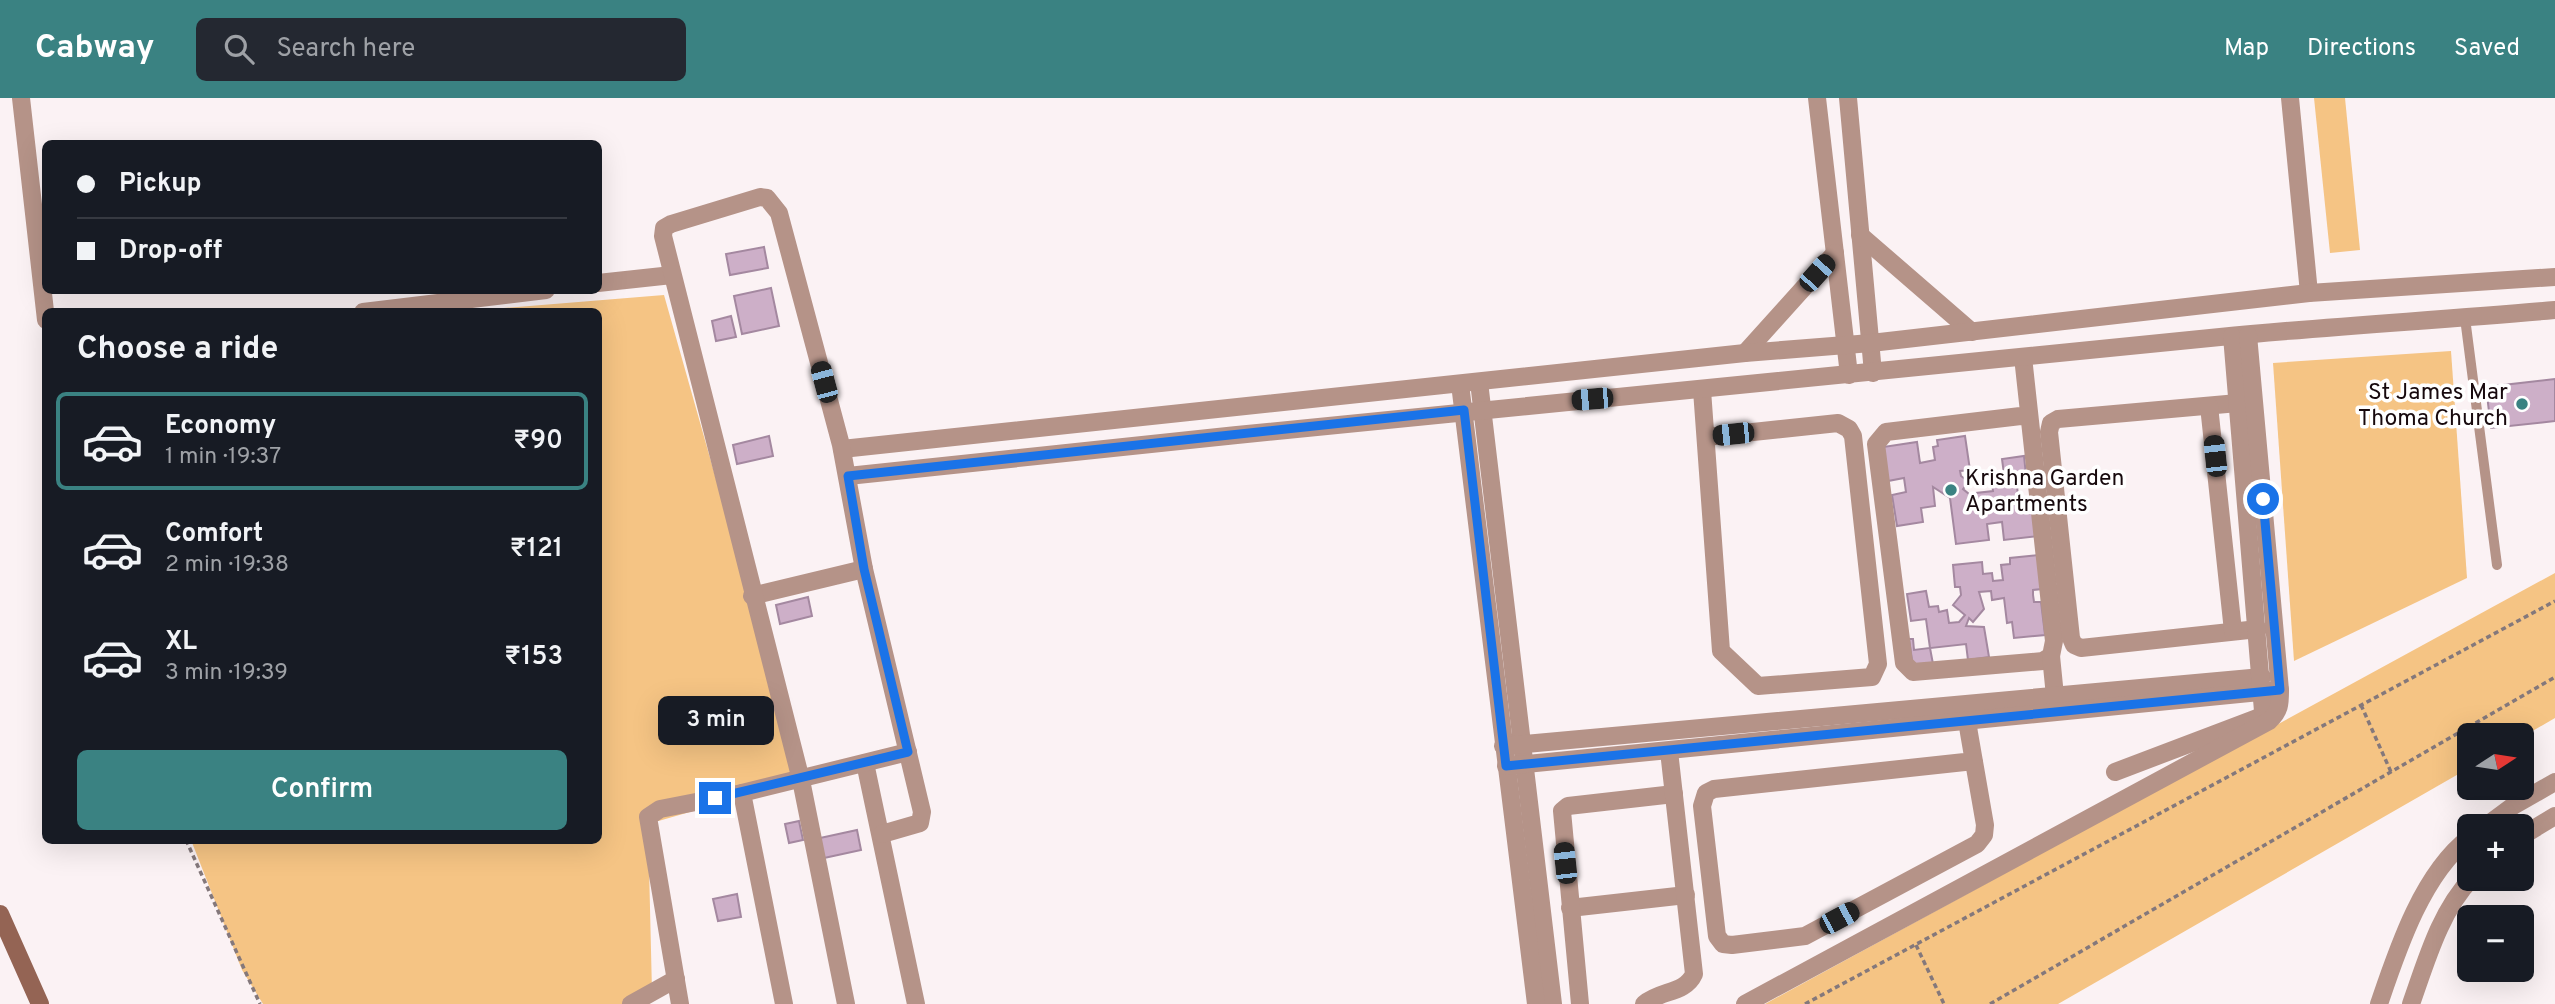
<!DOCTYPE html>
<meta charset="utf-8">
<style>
body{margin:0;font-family:Overpass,sans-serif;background:#242831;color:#f1f3f6;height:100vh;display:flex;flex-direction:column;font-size:26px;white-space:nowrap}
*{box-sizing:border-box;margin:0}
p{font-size:23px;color:#9ea1a6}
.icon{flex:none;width:38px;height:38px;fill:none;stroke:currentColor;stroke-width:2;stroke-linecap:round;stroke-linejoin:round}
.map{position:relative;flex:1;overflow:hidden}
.sheet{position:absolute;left:42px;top:210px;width:560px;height:536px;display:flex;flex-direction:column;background:#171b24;border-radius:10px;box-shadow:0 7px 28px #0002}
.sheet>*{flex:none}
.top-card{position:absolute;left:42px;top:42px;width:560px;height:154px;border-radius:10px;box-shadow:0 7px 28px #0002;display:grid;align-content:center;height:154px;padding:0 35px;background:#171b24}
.needle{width:46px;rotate:78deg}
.fabs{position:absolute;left:2457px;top:625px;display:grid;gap:14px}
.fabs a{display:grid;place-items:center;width:77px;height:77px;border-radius:10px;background:#171b24;box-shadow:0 7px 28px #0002;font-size:35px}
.end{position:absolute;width:32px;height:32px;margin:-16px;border:9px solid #1a73e8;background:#fff;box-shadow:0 0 0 4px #fff}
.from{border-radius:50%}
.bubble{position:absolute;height:49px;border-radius:10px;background:#171b24;box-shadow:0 7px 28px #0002;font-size:23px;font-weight:600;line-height:49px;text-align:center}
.car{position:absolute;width:21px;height:42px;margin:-21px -10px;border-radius:9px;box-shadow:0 0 5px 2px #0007;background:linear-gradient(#222 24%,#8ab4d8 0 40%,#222 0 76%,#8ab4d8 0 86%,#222 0)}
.top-card b{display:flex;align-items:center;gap:24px;height:66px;font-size:26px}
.top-card b+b{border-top:2px solid #363941}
.top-card i{width:18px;height:18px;background:#f1f3f6}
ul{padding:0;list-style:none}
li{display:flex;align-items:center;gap:21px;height:98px;margin:0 14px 10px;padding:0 21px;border:4px solid transparent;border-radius:10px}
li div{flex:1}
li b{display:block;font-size:26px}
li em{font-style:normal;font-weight:600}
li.on{border-color:#3a8282}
li>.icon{width:63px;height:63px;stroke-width:1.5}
h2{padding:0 35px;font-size:32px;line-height:84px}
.primary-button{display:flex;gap:14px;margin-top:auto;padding:14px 35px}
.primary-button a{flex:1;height:80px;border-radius:10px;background:#3a8282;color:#fff;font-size:28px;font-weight:600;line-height:80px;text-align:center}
header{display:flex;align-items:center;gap:42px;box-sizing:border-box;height:98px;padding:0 35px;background:#3a8282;color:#fff}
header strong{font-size:33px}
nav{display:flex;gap:38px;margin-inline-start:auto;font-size:24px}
.search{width:490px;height:63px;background:#242831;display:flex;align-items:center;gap:18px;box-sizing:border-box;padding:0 24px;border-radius:10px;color:#9ea1a6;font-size:26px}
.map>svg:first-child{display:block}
.green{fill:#f5c484}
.building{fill:#cdafc8;stroke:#a488a0;stroke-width:2}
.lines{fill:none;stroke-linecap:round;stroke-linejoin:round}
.path{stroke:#84787b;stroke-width:3.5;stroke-dasharray:5 3.5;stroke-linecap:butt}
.service{stroke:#b59388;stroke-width:10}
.minor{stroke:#b59388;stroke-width:18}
.tertiary{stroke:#b59388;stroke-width:18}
.secondary{stroke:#946454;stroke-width:18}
.route{stroke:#1a73e8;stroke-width:9}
.poi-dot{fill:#3a8282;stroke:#fff;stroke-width:2.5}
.labels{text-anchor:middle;stroke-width:7;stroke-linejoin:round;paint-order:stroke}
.poi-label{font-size:23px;fill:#17090d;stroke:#fff;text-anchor:end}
</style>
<header>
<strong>Cabway</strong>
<div class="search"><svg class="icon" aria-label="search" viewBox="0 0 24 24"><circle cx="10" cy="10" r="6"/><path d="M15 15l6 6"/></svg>Search here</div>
<nav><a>Map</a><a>Directions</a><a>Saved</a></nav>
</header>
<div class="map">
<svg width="2555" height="906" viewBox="0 0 2555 906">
<rect width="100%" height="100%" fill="#fbf2f4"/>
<g class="green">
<path d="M2314,0H2345L2360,152L2330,155Z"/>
<path d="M664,197L801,682L648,726L652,894L631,906H263L242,872L191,742H598V214L467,213Z"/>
<path d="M2451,253L2467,480L2294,563L2273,265Z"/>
<path d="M2555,475V620L2522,639L2469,637V670L2058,906H1765Z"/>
</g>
<g class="building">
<path d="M764,149L768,170L730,177L726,156Z"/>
<path d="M771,190L779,228L742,236L734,198Z"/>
<path d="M731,218L736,239L716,243L712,223Z"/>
<path d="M2555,281V323L2491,330L2486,289Z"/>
<path d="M769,338L773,358L737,366L733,347Z"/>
<path d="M1965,338L1970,372L1960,373L1961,378L1969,384L1963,391L1974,400L1976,395L1993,393L1991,377L2004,376L2002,361L2024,358L2027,387L2017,388L2019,407L2033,405L2038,438L2004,442L2002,424L1987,426L1989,442L1956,446L1950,400L1933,389L1935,408L1921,410L1923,424L1897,428L1892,397L1906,394L1904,380L1888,383L1883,349L1917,344L1920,365L1935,362L1933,349L1938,348L1937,342Z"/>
<path d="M2038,457L2042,491L2033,492V497L2034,504H2041L2045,537L2014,540L2012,524L2007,525L2004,500L1992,502L1991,493L1979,494L1984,511L1973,524L1969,520L1966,528L1984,529L1989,559L1968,562L1966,546L1930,550L1933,566L1913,569L1909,541H1913L1914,552L1930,550L1926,521L1911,523L1907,496L1926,493L1929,509L1938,508L1939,514L1947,512L1949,525L1959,524L1965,517L1953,507L1961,497L1960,489H1955L1953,467L1982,464L1983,476L1992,475L1993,483L2003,482L2001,467L2010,466V460Z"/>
<path d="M808,499L812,518L780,526L776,507Z"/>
<path d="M799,723L803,742L789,745L785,726Z"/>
<path d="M857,732L861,752L824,760L820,740Z"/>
<path d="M737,796L741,819L718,823L713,801Z"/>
</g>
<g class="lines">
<g class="path">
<path d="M2361,607L2391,674"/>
<path d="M186,742L260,906"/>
<path d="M1916,847L1944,906"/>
<path d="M1805,906L2555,503"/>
<path d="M1990,906L2555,579"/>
</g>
<path class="service" d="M2465,220L2497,467"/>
<g class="minor">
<path d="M21,0L46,222"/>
<path d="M1817,0L1849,277"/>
<path d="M1848,0L1873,275"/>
<path d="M2290,0L2309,195"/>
<path d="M1860,137L1972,234"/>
<path d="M598,185L672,177"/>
<path d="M363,214L546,192"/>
<path d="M1745,255L1835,155"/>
<path d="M2023,259L2054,543L2051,558L2043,563L1913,574L1904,565L1876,346L1886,334L2029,317"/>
<path d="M1479,284L1553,906"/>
<path d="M1460,286L1536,906"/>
<path d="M1702,292L1721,553L1758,588L1872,579L1878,566L1853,338L1849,331L1838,325L1706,339"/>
<path d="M2238,305L2058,321L2051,325L2049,334L2071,540L2074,547L2081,550L2258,531"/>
<path d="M2209,308L2233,533"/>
<path d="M842,351L1745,255L1871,245L2309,195L2555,179"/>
<path d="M848,378C1305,329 1762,283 2220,239C2331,228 2443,222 2555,212"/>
<path d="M752,498L864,471"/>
<path d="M2051,558L2055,598"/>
<path d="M1967,622L1969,635L1985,727L1984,737L1977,746L1805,838L1732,847L1723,846L1717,838L1702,708L1706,695L1714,691L1974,663"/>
<path d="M1503,648L2262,579"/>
<path d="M865,665L916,906"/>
<path d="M1506,668L2280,592"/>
<path d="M2115,674L2260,619L2263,613L2232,238"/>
<path d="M1570,810L1686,797"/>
<path d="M631,906L676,881"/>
<path d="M680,906L648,719L660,711L742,695"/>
<path d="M784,906L742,695L908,654"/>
<path d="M846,906L801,682L663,138L664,130L671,126L760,99L767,100L779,115L841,347L864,471L922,714L920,725L882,736"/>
<path d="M1580,906L1562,713L1568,708L1674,696"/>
<path d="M1644,906C1660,892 1685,896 1694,876L1669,653"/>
<path d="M1745,906L2269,623C2280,613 2280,606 2280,592L2248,237"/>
</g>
<g class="tertiary">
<path d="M2486,728L2513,708L2555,684"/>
<path d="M2522,738L2555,718"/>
<path d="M2379,906C2397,853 2422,776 2469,740"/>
<path d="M2411,906C2426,864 2440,813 2472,780"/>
</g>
<path class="secondary" d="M0,816L40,906"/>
</g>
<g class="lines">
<path class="route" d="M715,700L908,654L864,471L848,378L1464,312L1506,668L2280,592L2263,401"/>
</g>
<g class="poi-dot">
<circle cx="2522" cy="306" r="7"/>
<circle cx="1951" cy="392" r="7"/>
</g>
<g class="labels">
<g class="poi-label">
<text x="2508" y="301">St James Mar<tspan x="2508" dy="26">Thoma Church</tspan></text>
<text x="1965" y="387" text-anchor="start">Krishna Garden<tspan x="1965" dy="26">Apartments</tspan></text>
</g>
</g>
</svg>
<div class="fabs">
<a><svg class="needle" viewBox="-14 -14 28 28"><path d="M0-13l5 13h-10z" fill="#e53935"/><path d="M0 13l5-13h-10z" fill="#9ea1a6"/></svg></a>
<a>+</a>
<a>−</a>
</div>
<i class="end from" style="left:2263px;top:401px"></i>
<i class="end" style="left:715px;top:700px"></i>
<div class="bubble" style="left:658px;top:598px;width:116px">3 min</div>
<i class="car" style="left:1817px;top:175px;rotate:42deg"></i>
<i class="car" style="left:824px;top:284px;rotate:345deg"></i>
<i class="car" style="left:1592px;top:301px;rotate:265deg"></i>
<i class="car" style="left:1733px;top:336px;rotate:264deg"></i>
<i class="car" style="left:2215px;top:358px;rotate:354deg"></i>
<i class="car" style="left:1565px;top:765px;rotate:354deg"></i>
<i class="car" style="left:1839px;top:820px;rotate:62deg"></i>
<div class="top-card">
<b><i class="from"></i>Pickup</b>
<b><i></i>Drop-off</b>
</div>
<section class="sheet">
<h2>Choose a ride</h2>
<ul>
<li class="on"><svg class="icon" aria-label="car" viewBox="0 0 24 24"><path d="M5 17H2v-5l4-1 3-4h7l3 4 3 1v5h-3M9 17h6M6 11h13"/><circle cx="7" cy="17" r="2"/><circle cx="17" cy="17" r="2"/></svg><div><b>Economy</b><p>1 min · 19:37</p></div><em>₹90</em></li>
<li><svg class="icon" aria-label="car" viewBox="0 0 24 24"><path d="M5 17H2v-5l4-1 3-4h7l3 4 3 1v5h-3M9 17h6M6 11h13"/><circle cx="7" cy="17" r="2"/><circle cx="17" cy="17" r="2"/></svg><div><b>Comfort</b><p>2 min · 19:38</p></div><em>₹121</em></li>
<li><svg class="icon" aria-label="car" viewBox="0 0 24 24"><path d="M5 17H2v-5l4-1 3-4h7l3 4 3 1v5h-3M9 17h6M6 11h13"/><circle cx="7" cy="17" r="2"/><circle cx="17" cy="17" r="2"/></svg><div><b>XL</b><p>3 min · 19:39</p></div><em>₹153</em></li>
</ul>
<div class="primary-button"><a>Confirm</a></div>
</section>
</div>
